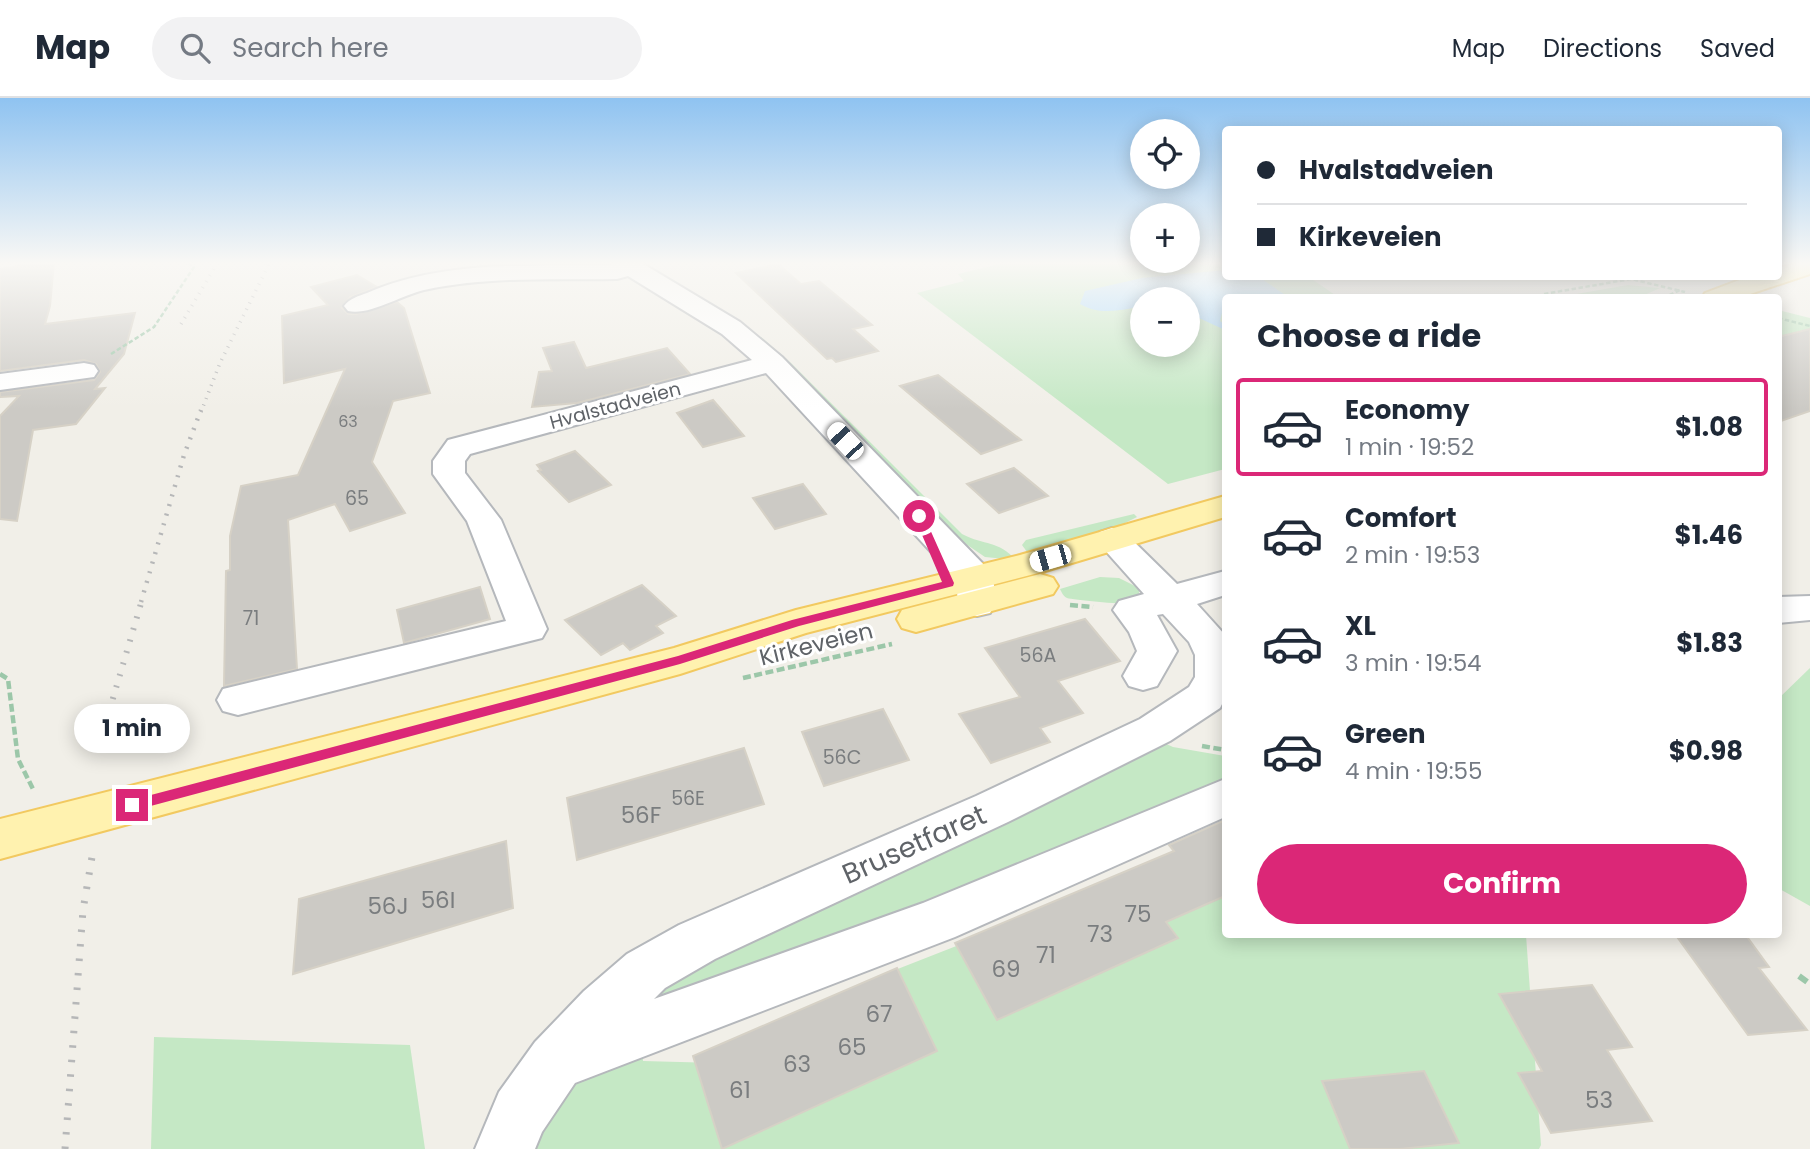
<!DOCTYPE html>
<meta charset="utf-8">
<style>
body{margin:0;font-family:Poppins,sans-serif;background:#f2f2f3;color:#1f2937;height:100vh;display:flex;flex-direction:column;font-size:26px;white-space:nowrap}
*{box-sizing:border-box;margin:0}
p{font-size:23px;color:#747a83}
.icon{flex:none;width:38px;height:38px;fill:none;stroke:currentColor;stroke-width:2;stroke-linecap:round;stroke-linejoin:round}
.map{position:relative;flex:1;overflow:hidden}
.panel{position:absolute;left:1222px;top:196px;width:560px;height:644px;display:flex;flex-direction:column;background:#fff;border-radius:7px;box-shadow:0 4px 18px #0003}
.panel>*{flex:none}
.top-card{position:absolute;left:1222px;top:28px;width:560px;height:154px;border-radius:7px;box-shadow:0 4px 18px #0003;display:grid;align-content:center;height:154px;padding:0 35px;background:#fff}
.fabs{position:absolute;left:1130px;top:21px;display:grid;gap:14px}
.fabs a{display:grid;place-items:center;width:70px;height:70px;border-radius:50%;background:#fff;box-shadow:0 4px 18px #0003;font-size:35px}
.end{position:absolute;width:32px;height:32px;margin:-16px;border:9px solid #db2777;background:#fff;box-shadow:0 0 0 4px #fff}
.from{border-radius:50%}
.bubble{position:absolute;height:49px;border-radius:24px;background:#fff;box-shadow:0 4px 18px #0003;font-size:23px;font-weight:700;line-height:49px;text-align:center}
.car{position:absolute;width:21px;height:42px;margin:-21px -10px;border-radius:9px;box-shadow:0 0 5px 2px #0007;background:linear-gradient(#fff 24%,#345 0 40%,#fff 0 76%,#345 0 86%,#fff 0)}
.top-card b{display:flex;align-items:center;gap:24px;height:66px;font-size:26px}
.top-card b+b{border-top:2px solid #e0e1e3}
.top-card i{width:18px;height:18px;background:#1f2937}
ul{padding:0;list-style:none}
li{display:flex;align-items:center;gap:21px;height:98px;margin:0 14px 10px;padding:0 21px;border:4px solid transparent;border-radius:7px}
li div{flex:1}
li b{display:block;font-size:26px}
li em{font-style:normal;font-weight:700}
li.active{border-color:#db2777}
li>.icon{width:63px;height:63px;stroke-width:1.5}
h2{padding:0 35px;font-size:32px;line-height:84px}
.cta{display:flex;gap:14px;margin-top:auto;padding:14px 35px}
.cta a{flex:1;height:80px;border-radius:42px;background:#db2777;color:#fff;font-size:28px;font-weight:700;line-height:80px;text-align:center}
header{display:flex;align-items:center;gap:42px;box-sizing:border-box;height:98px;padding:0 35px;background:#fff;border-bottom:2px solid #e0e1e3}
header strong{font-size:33px}
nav{display:flex;gap:38px;margin-inline-start:auto;font-size:24px}
.search{width:490px;height:63px;background:#f2f2f3;display:flex;align-items:center;gap:18px;box-sizing:border-box;padding:0 24px;border-radius:38px;color:#747a83;font-size:26px}
.map>svg:first-child{display:block}
.green{fill:#c5e8c5;fill-rule:evenodd}
.water{fill:#aadaff}
.building{fill:#cccac5;stroke:#d6d1c6;stroke-width:2}
.lines{fill:none;stroke-linecap:round;stroke-linejoin:round}
.minor-casing{stroke:#b5b8bc;stroke-width:4}
.major-casing{stroke:#f2c960;stroke-width:4}
.path-far2{stroke:#9cc7a9;stroke-width:2.5;stroke-dasharray:4.5 2.5;stroke-linecap:butt}
.path-far1{stroke:#9cc7a9;stroke-width:4.5;stroke-dasharray:8 3.5;stroke-linecap:butt}
.path{stroke:#9cc7a9;stroke-width:6;stroke-dasharray:10 5;stroke-linecap:butt}
.minor{fill:#fff;fill-rule:evenodd}
.major{fill:#fff2af;fill-rule:evenodd}
.rail-far3{stroke:#b6b7b8;stroke-width:3.5;stroke-dasharray:1 6;stroke-linecap:butt}
.rail-far2{stroke:#b6b7b8;stroke-width:4.5;stroke-dasharray:2 8;stroke-linecap:butt}
.rail-far1{stroke:#b6b7b8;stroke-width:6;stroke-dasharray:2 10;stroke-linecap:butt}
.rail{stroke:#b6b7b8;stroke-width:7;stroke-dasharray:2.5 12;stroke-linecap:butt}
.route{fill:#db2777}
.labels{text-anchor:middle;stroke-width:6;stroke-linejoin:round;paint-order:stroke}
.far-number-label{font-size:16px;fill:#7a7d7f}
.far-street-label{font-size:19px;fill:#5f6368;stroke:#fff}
.number-label{font-size:19px;fill:#7a7d7f}
.street-label{font-size:23px;fill:#5f6368;stroke:#fff}
.near-number-label{font-size:23px;fill:#7a7d7f}
.near-street-label{font-size:28px;fill:#5f6368;stroke:#fff}
</style>
<header>
<strong>Map</strong>
<div class="search"><svg class="icon" aria-label="search" viewBox="0 0 24 24"><circle cx="10" cy="10" r="6"/><path d="M15 15l6 6"/></svg>Search here</div>
<nav><a>Map</a><a>Directions</a><a>Saved</a></nav>
</header>
<div class="map">
<svg width="1810" height="1051" viewBox="0 0 1810 1051">
<rect width="100%" height="100%" fill="#f1efe8"/>
<g class="green">
<path d="M1008,164H1225V178L1309,179L1338,199L1225,200V371L1168,386L917,195L964,183L958,176ZM1143,201H1188V247H1143Z"/>
<path d="M1628,187L1660,190L1640,199H1559Z"/>
<path d="M1778,212L1810,220V274L1778,271Z"/>
<path d="M761,239L791,265L962,436C985,448 998,442 1016,462L985,459L960,442L760,241Z"/>
<path d="M1134,416L1137,419L1103,436L1030,458L1022,447L1026,442Z"/>
<path d="M1100,479L1119,480L1139,490V497L1130,506C1121,506 1073,502 1067,500C1063,498 1062,495 1060,491Z"/>
<path d="M1810,570V808L1778,790V601Z"/>
<path d="M1162,644L1173,649L1225,658V684L1136,728L644,913L660,883Z"/>
<path d="M1225,730V836L1526,837L1541,1047L1539,1051H524L554,993L642,946L643,963L717,965L890,874L964,845L1188,750Z"/>
<path d="M154,939L410,947L425,1051H151Z"/>
</g>
<path class="water" d="M1225,172V178L1259,179L1288,199L1225,200V214L1222,215L1220,223L1225,227V232L1188,215V201H1143V208C1121,212 1100,218 1080,206L1085,193L1142,180Z"/>
<g class="building">
<path d="M43,164H54L50,208L45,226L135,215L124,256L95,291L105,290L76,326L33,332L17,423L0,421V318L19,298L0,299V294L94,282L100,274L96,266L84,262L0,273V171Z"/>
<path d="M778,166L801,186L819,183L872,227L853,231L878,253L836,264L832,260L827,261L736,175Z"/>
<path d="M357,177L377,189L350,199L342,210L348,216H356L397,204L404,210L430,295L393,303L372,364L405,415L350,433L335,406L288,422L297,571L224,588L226,473L230,472V438L241,388L298,377L345,271L284,285L282,218L328,207L311,189Z"/>
<path d="M1810,231V313L1778,324V239Z"/>
<path d="M574,244L586,270L667,250L690,276L577,305L532,309L539,274L552,273L543,250Z"/>
<path d="M938,277L1021,342L981,356L900,288Z"/>
<path d="M713,302L744,338L703,349L677,315Z"/>
<path d="M575,353L611,387L569,404L538,373L541,372L537,367Z"/>
<path d="M1014,370L1048,398L999,415L967,386Z"/>
<path d="M803,386L826,416L775,431L753,400Z"/>
<path d="M642,487L676,518L656,528L663,535L630,552L623,545L601,557L565,522Z"/>
<path d="M480,489L490,521L404,545L397,512Z"/>
<path d="M1085,521L1120,563L1058,583L1083,615L1040,630L1050,644L991,665L959,616L1020,599L985,550Z"/>
<path d="M883,611L909,662L824,688L802,634Z"/>
<path d="M744,650L764,706L577,762L567,700Z"/>
<path d="M1225,722V798L1166,824L1178,840L997,922L955,845L1174,753L1169,747Z"/>
<path d="M506,743L513,810L293,876L299,801Z"/>
<path d="M1675,836H1745L1769,869L1759,870L1807,932L1748,937Z"/>
<path d="M897,870L937,953L722,1051L693,958Z"/>
<path d="M1592,887L1632,949L1607,952L1652,1023L1551,1035L1518,975L1542,973L1499,896Z"/>
<path d="M1424,973L1459,1045L1400,1051H1350L1322,983Z"/>
</g>
<g class="lines">
<defs>
<g id="minor">
<path d="M609,164H640L740,224L782,259L987,470C995,483 999,502 990,515L977,518L964,515L958,506L956,481L766,275L470,356L465,363V375L501,422L547,531L542,540L238,617L223,613L217,602L223,591L506,523L467,423L433,376V363L448,342L752,262L722,236L628,178L617,181C553,182 487,178 424,192C402,197 369,218 348,213L344,208C350,200 359,198 367,195C443,162 530,168 611,167Z"/>
<path d="M84,265L94,267L98,273L94,279L0,292V276Z"/>
<path d="M1112,430L1124,434L1177,486L1225,473V497L1197,506L1225,537V600L1220,610L1170,643L1008,724L715,861L665,890L654,901L923,805L1225,681V719L955,839L575,985L542,1034L535,1051H475L499,994L535,944L584,893L627,856L679,827L976,698L1140,621L1189,589L1195,579V557L1189,544L1163,516L1157,517L1177,553L1157,588L1143,592L1129,588L1123,578L1137,553L1129,534L1113,512L1119,503L1144,496L1095,441L1100,434Z"/>
<path d="M1810,498V522L1778,525V499Z"/>
</g>
<g id="major">
<path d="M1802,164H1810V176L1738,200H1702L1705,195L1750,178H1778V170Z"/>
<path d="M1225,398V419L1042,474L806,535L680,576L0,761V721L674,550L796,512L1020,457Z"/>
<path d="M1040,476L1053,480L1058,488L1053,496L916,534L902,530L897,521L902,512Z"/>
</g>
</defs>
<use href="#minor" class="minor-casing"/>
<use href="#major" class="major-casing"/>
<g class="path-far2">
<path d="M1544,196L1631,181L1685,194"/>
<path d="M1663,200L1680,192"/>
<path d="M1778,220L1810,228"/>
<path d="M111,256L154,229L194,169L187,164"/>
</g>
<g class="path-far1">
<path d="M1070,507L1093,509"/>
<path d="M0,576L8,581L18,661L34,693"/>
<path d="M743,580L892,546"/>
<path d="M1202,648L1225,652"/>
</g>
<path class="path" d="M1799,878L1810,886"/>
<use href="#minor" class="minor"/>
<use href="#major" class="major"/>
<g class="rail-far3">
<path d="M181,226L218,164"/>
<path d="M201,314L220,265L270,164"/>
</g>
<path class="rail-far2" d="M141,504L184,357L201,312"/>
<path class="rail-far1" d="M106,624L142,502"/>
<path class="rail" d="M65,1051L83,812L92,759"/>
</g>
<linearGradient id="sky" x2="0" y2="1"><stop stop-color="#8fc3f1"/><stop offset="0.53" stop-color="#f9f8f5"/><stop offset="1" stop-color="#f9f8f5" stop-opacity="0"/></linearGradient>
<rect width="1810" height="311" fill="url(#sky)"/>
<path class="route" d="M919,415L924,418L954,485L953,488L799,528L680,566L132,713L126,707L132,702L678,558L792,522L942,484L914,418Z"/>
<g class="labels">
<g class="far-number-label">
<text x="348" y="329">63</text>
</g>
<g class="far-street-label">
<text transform="translate(615 307) rotate(-15)" y="7">Hvalstadveien</text>
</g>
<g class="number-label">
<text x="357" y="407">65</text>
<text x="251" y="527">71</text>
<text x="1038" y="564">56A</text>
<text x="842" y="666">56C</text>
<text x="688" y="707">56E</text>
</g>
<g class="street-label">
<text transform="translate(816 546) rotate(-14)" y="8">Kirkeveien</text>
</g>
<g class="near-number-label">
<text x="641" y="725">56F</text>
<text x="438" y="810">56I</text>
<text x="388" y="816">56J</text>
<text x="1138" y="824">75</text>
<text x="1100" y="844">73</text>
<text x="1046" y="865">71</text>
<text x="1006" y="879">69</text>
<text x="879" y="924">67</text>
<text x="852" y="957">65</text>
<text x="797" y="974">63</text>
<text x="740" y="1000">61</text>
<text x="1599" y="1010">53</text>
</g>
<g class="near-street-label">
<text transform="translate(914 746) rotate(-24)" y="10">Brusetfaret</text>
</g>
</g>
</svg>
<div class="fabs">
<a><svg class="icon" aria-label="locate" viewBox="0 0 24 24"><circle cx="12" cy="12" r="6"/><path d="M12 2v4M12 18v4M2 12h4M18 12h4"/></svg></a>
<a>+</a>
<a>−</a>
</div>
<i class="end from" style="left:919px;top:418px"></i>
<i class="end" style="left:132px;top:707px"></i>
<div class="bubble" style="left:74px;top:606px;width:116px">1 min</div>
<i class="car" style="left:845px;top:343px;rotate:317deg"></i>
<i class="car" style="left:1050px;top:460px;rotate:254deg"></i>
<div class="top-card">
<b><i class="from"></i>Hvalstadveien</b>
<b><i></i>Kirkeveien</b>
</div>
<section class="panel">
<h2>Choose a ride</h2>
<ul>
<li class="active"><svg class="icon" aria-label="car" viewBox="0 0 24 24"><path d="M5 17H2v-5l4-1 3-4h7l3 4 3 1v5h-3M9 17h6M6 11h13"/><circle cx="7" cy="17" r="2"/><circle cx="17" cy="17" r="2"/></svg><div><b>Economy</b><p>1 min · 19:52</p></div><em>$1.08</em></li>
<li><svg class="icon" aria-label="car" viewBox="0 0 24 24"><path d="M5 17H2v-5l4-1 3-4h7l3 4 3 1v5h-3M9 17h6M6 11h13"/><circle cx="7" cy="17" r="2"/><circle cx="17" cy="17" r="2"/></svg><div><b>Comfort</b><p>2 min · 19:53</p></div><em>$1.46</em></li>
<li><svg class="icon" aria-label="car" viewBox="0 0 24 24"><path d="M5 17H2v-5l4-1 3-4h7l3 4 3 1v5h-3M9 17h6M6 11h13"/><circle cx="7" cy="17" r="2"/><circle cx="17" cy="17" r="2"/></svg><div><b>XL</b><p>3 min · 19:54</p></div><em>$1.83</em></li>
<li><svg class="icon" aria-label="car" viewBox="0 0 24 24"><path d="M5 17H2v-5l4-1 3-4h7l3 4 3 1v5h-3M9 17h6M6 11h13"/><circle cx="7" cy="17" r="2"/><circle cx="17" cy="17" r="2"/></svg><div><b>Green</b><p>4 min · 19:55</p></div><em>$0.98</em></li>
</ul>
<div class="cta"><a>Confirm</a></div>
</section>
</div>
